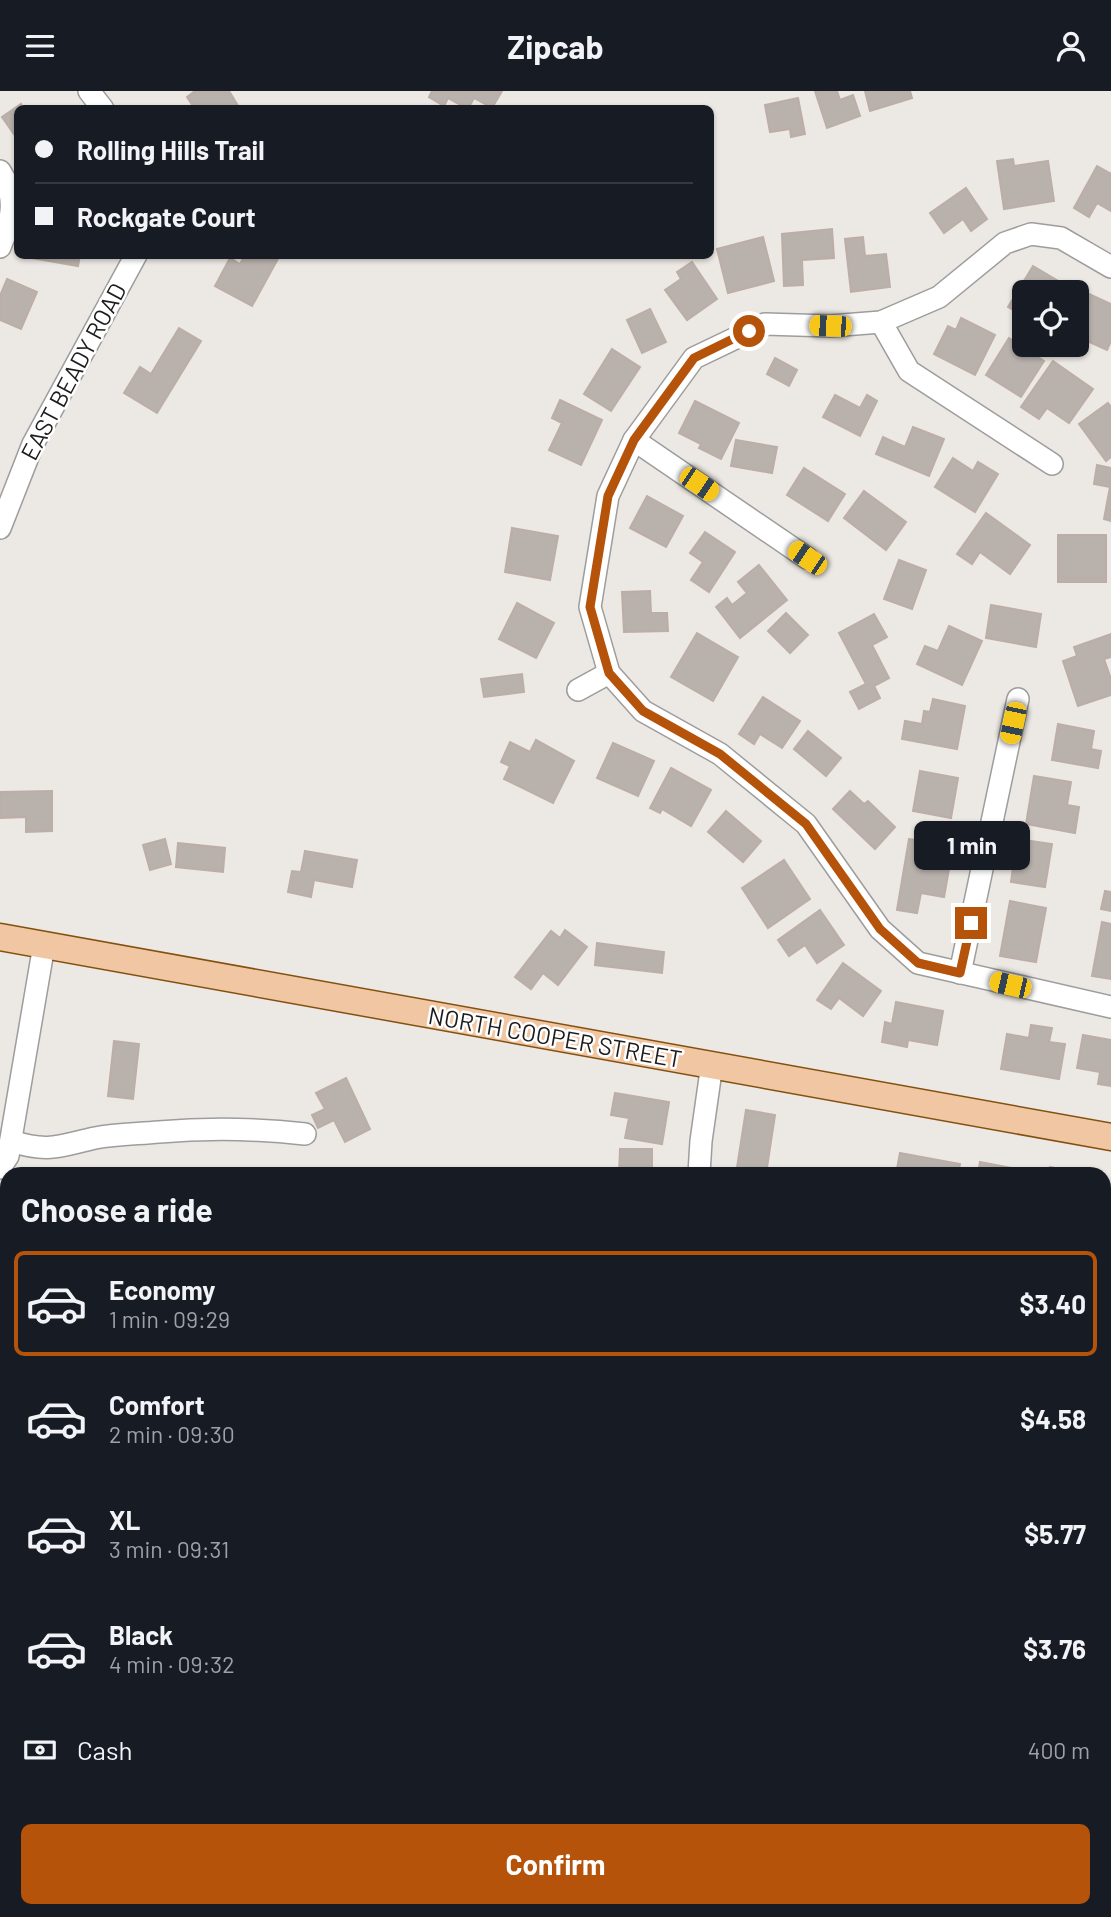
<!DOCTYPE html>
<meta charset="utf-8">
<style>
body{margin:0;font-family:Barlow,sans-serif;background:#242831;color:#f1f3f6;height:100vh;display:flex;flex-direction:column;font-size:26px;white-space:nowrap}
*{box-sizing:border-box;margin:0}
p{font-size:23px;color:#9ea1a6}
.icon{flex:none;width:38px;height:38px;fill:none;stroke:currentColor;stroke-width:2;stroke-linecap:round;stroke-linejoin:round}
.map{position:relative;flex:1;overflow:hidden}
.panel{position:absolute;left:0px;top:1076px;width:1111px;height:751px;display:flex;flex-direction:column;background:#171b24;border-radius:21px 21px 0 0;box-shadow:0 2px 5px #0004}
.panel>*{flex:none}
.banner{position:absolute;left:14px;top:14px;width:700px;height:154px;border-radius:10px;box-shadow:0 2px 5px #0004;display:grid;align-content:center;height:154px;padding:0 21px;background:#171b24}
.fabs{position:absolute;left:1012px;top:189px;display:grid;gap:14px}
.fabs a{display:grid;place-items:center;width:77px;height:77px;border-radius:10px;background:#171b24;box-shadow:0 2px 5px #0004;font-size:35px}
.end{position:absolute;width:32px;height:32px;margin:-16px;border:9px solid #b45309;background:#fff;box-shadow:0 0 0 4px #fff}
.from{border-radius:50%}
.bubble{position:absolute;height:49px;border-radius:10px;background:#171b24;box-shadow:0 2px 5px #0004;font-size:23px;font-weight:700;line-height:49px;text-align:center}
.car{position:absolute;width:21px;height:42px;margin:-21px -10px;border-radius:9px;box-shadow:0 0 5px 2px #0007;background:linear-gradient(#f5c518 24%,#345 0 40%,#f5c518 0 76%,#345 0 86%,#f5c518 0)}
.banner b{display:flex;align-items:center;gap:24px;height:66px;font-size:26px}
.banner b+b{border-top:2px solid #363941}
.banner i{width:18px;height:18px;background:#f1f3f6}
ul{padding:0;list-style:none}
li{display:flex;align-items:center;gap:21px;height:105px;margin:0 14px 10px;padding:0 7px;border:4px solid transparent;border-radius:10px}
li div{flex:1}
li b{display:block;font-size:26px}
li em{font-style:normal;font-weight:700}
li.current{border-color:#b45309}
li>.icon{width:63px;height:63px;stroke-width:1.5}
h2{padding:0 21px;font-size:32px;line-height:84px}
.pay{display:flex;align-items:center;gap:18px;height:77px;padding:0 21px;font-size:26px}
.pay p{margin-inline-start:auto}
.action{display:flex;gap:14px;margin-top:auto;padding:14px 21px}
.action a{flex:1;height:80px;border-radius:10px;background:#b45309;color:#fff;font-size:28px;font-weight:700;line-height:80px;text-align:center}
header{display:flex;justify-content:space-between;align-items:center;height:91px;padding:0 21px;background:#171b24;font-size:32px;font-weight:700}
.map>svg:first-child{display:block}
.building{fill:#b9b1ac;stroke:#bcaea7;stroke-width:2}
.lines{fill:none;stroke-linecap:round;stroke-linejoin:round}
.minor-casing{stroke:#9d9d9d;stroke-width:24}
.major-casing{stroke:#845010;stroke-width:29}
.minor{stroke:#fff;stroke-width:21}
.major{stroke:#f1c7a3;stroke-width:26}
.route{stroke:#b45309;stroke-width:9}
.labels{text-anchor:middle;stroke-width:5;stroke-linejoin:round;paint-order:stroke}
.street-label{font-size:24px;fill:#1c1c1c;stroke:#fff}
</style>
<header><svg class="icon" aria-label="menu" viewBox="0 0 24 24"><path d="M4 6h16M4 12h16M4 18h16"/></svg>Zipcab<svg class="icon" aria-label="person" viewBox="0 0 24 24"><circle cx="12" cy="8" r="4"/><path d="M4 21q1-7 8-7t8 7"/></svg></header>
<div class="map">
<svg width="1111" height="1826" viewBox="0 0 1111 1826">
<rect width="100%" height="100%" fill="#ece8e3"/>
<g class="building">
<path d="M195,0H229L240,18H195L187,6Z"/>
<path d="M432,0H502L492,17L474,7L468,18L448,7L444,15L429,6Z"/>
<path d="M815,0H837L840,9L853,4L860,25L827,37Z"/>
<path d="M865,0H910L912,7L870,20Z"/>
<path d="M798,7L805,43L791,46L790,38L770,41L765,14Z"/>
<path d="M21,13L24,18H18V49L2,26Z"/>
<path d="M1013,68L1014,75L1048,70L1054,110L1004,118L997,70Z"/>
<path d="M1097,75L1111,83V120L1097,112L1089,126L1074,117Z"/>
<path d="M966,97L987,128L971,140L963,128L944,142L930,122Z"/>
<path d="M832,138L834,167L802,169L803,194L784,195L782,143Z"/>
<path d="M763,146L774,190L728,202L717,158Z"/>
<path d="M863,146L865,165L886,163L890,196L851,201L845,148Z"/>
<path d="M31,164H80L78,175L31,167Z"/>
<path d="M245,164H280L252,215L215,195L230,167L240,173Z"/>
<path d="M692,171L717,208L687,229L665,199L681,188L677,181Z"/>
<path d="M1033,175L1070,197L1068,201H1024V225L1008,216Z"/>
<path d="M7,188L37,201L21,238L0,229V205Z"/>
<path d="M1089,203L1111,213V250L1107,259L1076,245V229Z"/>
<path d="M650,218L666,251L642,262L627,229Z"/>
<path d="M961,227L995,244L975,284L934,263L948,235L956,239Z"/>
<path d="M179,237L201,250L157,322L124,302L140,276L151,283Z"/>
<path d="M1009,247L1044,270L1021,306L986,284Z"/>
<path d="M612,258L640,276L611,320L584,303Z"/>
<path d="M775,267L797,279L789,295L767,283Z"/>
<path d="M1053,270L1093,298L1069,332L1047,317L1039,328L1021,316Z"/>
<path d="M835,304L860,317L867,304L877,310L860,345L823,326Z"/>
<path d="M560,309L602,329L581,374L549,359L562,332L552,327Z"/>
<path d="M695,310L739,332L721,368L699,357L701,353L679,342Z"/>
<path d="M1108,312L1111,316V366L1106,370L1079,333Z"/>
<path d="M913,336L944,348L929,385L876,363L883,346L905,356Z"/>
<path d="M736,349L777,356L772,382L731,375Z"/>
<path d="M953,367L973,380L978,371L998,383L975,421L935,396Z"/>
<path d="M1097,374L1111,377V430L1104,428L1110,396L1094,393Z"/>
<path d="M804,377L845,403L828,430L787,404Z"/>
<path d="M864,400L906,431L886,459L844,427Z"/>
<path d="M647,405L683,425L666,456L630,437Z"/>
<path d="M986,422L1030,454L1010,483L980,461L972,473L957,463Z"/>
<path d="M512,437L558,445L550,489L505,481Z"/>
<path d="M705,441L735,461L709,501L691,489L703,471L690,462Z"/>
<rect x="1058" y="444" width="48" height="47"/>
<path d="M899,469L926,479L912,518L884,508Z"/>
<path d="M759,474L787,509L740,547L716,516L727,507L732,514L747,502L738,491Z"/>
<path d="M650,500L651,522H667L668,540L624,541L622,501Z"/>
<path d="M517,512L554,532L536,567L499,548Z"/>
<path d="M991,514L1041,523L1036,556L986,547Z"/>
<path d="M786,522L808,544L790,562L768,540Z"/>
<path d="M874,523L887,546L872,554L889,587L874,595L880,607L859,618L850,601L866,593L839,542Z"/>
<path d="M949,535L982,550L962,594L917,573L925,555L938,560Z"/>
<path d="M697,542L738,566L713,610L671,586Z"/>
<path d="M1111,543V566L1104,568L1111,588V604L1078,615L1063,570L1077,565L1074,556Z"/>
<path d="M522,583L524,601L484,606L481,588Z"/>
<path d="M763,606L800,630L782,657L760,643L754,653L739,643Z"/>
<path d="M933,608L965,615L957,658L902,648L905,630L922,633L924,620L930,621Z"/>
<path d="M1058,633L1094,640L1091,658L1101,660L1098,677L1052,669Z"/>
<path d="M808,640L841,667L826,685L794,658Z"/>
<path d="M536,649L574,670L553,712L504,688L510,675L501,671L510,651L530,661Z"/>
<path d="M613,652L654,670L638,705L597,687Z"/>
<path d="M671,677L711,699L691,735L662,718L660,722L650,717Z"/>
<path d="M920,680L958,687L951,727L913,720Z"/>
<path d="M1034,685L1071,691L1067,714L1079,716L1075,742L1026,733Z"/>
<path d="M52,700V740L26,741V726L0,727V701Z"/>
<path d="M850,700L864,713L868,710L895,736L875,758L833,718Z"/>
<path d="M726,720L761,750L743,771L708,741Z"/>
<path d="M165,748L171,773L150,779L143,754Z"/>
<path d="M909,748L953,756L944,806L921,802L917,822L897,819Z"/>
<path d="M1017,748L1052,753L1045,796L1011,791Z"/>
<path d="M178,752L225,757L223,781L176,776Z"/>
<path d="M305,760L357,769L352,796L314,789L311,806L288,801L292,780L301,781Z"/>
<path d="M784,769L810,808L768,837L742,797Z"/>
<path d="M1105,800L1111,801V820L1101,818Z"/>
<path d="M1010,810L1046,817L1036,871L1000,865Z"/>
<path d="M820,819L844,854L817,872L805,854L789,865L778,849Z"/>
<path d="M1102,831L1111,833V888L1092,885Z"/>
<path d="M565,839L587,856L558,894L543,882L531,898L515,886L551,840L560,847Z"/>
<path d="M597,852L664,861L662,882L595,874Z"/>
<path d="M843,872L881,900L863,925L839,907L831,918L817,909Z"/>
<path d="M896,911L943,920L937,954L908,949L907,956L882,951L885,931L892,933Z"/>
<path d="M1031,934L1052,937L1049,951L1065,953L1059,988L1001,978L1007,943L1029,947Z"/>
<path d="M1083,944L1111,949V995L1098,993L1100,981L1077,977Z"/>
<path d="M114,950L139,953L133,1008L108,1005Z"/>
<path d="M346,987L370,1038L345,1051L334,1029L318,1037L312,1024L325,1018L316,1002Z"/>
<path d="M615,1002L669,1011L662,1053L625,1047L629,1027L611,1024Z"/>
<path d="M746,1019L775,1024L766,1083H736Z"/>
<path d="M620,1058H652V1083H619Z"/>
<path d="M900,1062L960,1073L958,1083H896Z"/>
<path d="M980,1071L1022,1079L1021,1083H978Z"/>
<path d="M1050,1076L1084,1083H1049Z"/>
<path d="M3,1328L7,1329V1366L0,1364V1339Z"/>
<path d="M0,1375L7,1378V1402L0,1419Z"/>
<path d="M1104,1387L1111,1390V1408L1104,1422Z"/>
<path d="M7,1555V1589L0,1585V1569Z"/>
<path d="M1108,1594L1111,1596V1648L1107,1655L1104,1653V1601Z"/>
<path d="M5,1698L7,1750L0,1752V1699Z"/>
<path d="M0,1787L7,1792V1820H9L5,1826H0Z"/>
<path d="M15,1820H53L58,1823L56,1826H11Z"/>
<path d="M97,1820H135L134,1826H96Z"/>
<path d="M198,1820H245L244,1826H225Z"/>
<path d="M293,1820H336L335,1826H292Z"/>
<path d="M402,1820H434L433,1826H401Z"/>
<path d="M497,1820H538L537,1826H496Z"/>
<path d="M608,1820H646L645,1826H626L607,1823Z"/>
<path d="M706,1820H750L749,1826H705Z"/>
<path d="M829,1820H873L871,1826H828Z"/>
<path d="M923,1820H961L960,1826H921Z"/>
<path d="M1033,1820H1074L1073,1826H1033Z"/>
</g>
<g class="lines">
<defs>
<g id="minor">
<path d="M89,0L103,18"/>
<path d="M0,80C18,107 12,128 0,156"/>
<path d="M1111,176L1061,147L1031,143L1005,152L939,206L881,231L830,235L765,233L694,267L634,349L608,405L590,516L609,582L643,620L720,663L806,733L880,838L918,872L1111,916"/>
<path d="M881,231L909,280L1052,373"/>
<path d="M634,349L807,467"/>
<path d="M0,437L33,353L136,164"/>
<path d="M578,599L609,582"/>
<path d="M960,882L1018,608"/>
<path d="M11,1050C49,1062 59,1055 95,1047C116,1043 138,1043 159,1041C205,1037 260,1038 305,1043"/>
<path d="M0,1077L8,1065L44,854"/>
<path d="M699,1083L701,1050L712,973"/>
<path d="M1104,1467L1111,1471"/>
<path d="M0,1504L7,1491"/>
<path d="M1104,1532L1111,1520"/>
<path d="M168,1826L169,1820"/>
<path d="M369,1826L370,1820"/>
<path d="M573,1826L574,1820"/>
<path d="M785,1826L786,1820"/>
<path d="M996,1826L997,1820"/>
</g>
<path id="major" d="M0,846C370,915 741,978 1111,1046"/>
</defs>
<use href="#minor" class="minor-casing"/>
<use href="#major" class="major-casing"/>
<use href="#minor" class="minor"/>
<use href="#major" class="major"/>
</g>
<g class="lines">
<path class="route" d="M749,240L694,267L634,349L608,405L590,516L609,582L643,620L720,663L806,733L880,838L918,872L960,882L971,832"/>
</g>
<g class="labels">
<g class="street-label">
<text transform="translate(74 281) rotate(-62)" y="8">EAST BEADY ROAD</text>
<text transform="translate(555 947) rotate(10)" y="8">NORTH COOPER STREET</text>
</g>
</g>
</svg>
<div class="fabs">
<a><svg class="icon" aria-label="locate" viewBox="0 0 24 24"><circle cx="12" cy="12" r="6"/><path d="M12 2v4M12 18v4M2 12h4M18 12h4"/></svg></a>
</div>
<i class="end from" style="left:749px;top:240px"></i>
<i class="end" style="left:971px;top:832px"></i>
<div class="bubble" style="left:914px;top:730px;width:116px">1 min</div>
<i class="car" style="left:830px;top:235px;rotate:272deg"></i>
<i class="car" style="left:699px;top:393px;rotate:124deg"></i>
<i class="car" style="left:807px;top:467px;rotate:304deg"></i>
<i class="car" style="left:1013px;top:632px;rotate:192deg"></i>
<i class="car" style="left:1010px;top:894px;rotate:283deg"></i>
<div class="banner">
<b><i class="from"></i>Rolling Hills Trail</b>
<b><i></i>Rockgate Court</b>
</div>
<section class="panel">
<h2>Choose a ride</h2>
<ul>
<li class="current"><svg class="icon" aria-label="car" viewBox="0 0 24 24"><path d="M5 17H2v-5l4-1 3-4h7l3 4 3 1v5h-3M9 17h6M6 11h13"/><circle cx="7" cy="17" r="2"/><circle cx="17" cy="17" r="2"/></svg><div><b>Economy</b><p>1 min · 09:29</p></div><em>$3.40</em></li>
<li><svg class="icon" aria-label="car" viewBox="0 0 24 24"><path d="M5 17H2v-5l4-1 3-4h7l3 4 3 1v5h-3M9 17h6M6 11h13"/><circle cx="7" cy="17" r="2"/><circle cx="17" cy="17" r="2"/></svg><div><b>Comfort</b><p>2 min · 09:30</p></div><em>$4.58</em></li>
<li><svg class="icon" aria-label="car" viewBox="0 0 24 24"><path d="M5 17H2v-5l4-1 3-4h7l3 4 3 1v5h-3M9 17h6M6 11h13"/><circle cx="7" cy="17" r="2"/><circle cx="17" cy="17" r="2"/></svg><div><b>XL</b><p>3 min · 09:31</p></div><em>$5.77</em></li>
<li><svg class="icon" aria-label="car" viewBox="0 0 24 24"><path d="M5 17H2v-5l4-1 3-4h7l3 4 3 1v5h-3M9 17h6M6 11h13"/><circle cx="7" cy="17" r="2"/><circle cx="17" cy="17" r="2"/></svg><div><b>Black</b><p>4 min · 09:32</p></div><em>$3.76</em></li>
</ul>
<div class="pay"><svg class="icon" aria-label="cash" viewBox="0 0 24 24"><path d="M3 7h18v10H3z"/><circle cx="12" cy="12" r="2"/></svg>Cash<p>400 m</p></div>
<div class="action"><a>Confirm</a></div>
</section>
</div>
